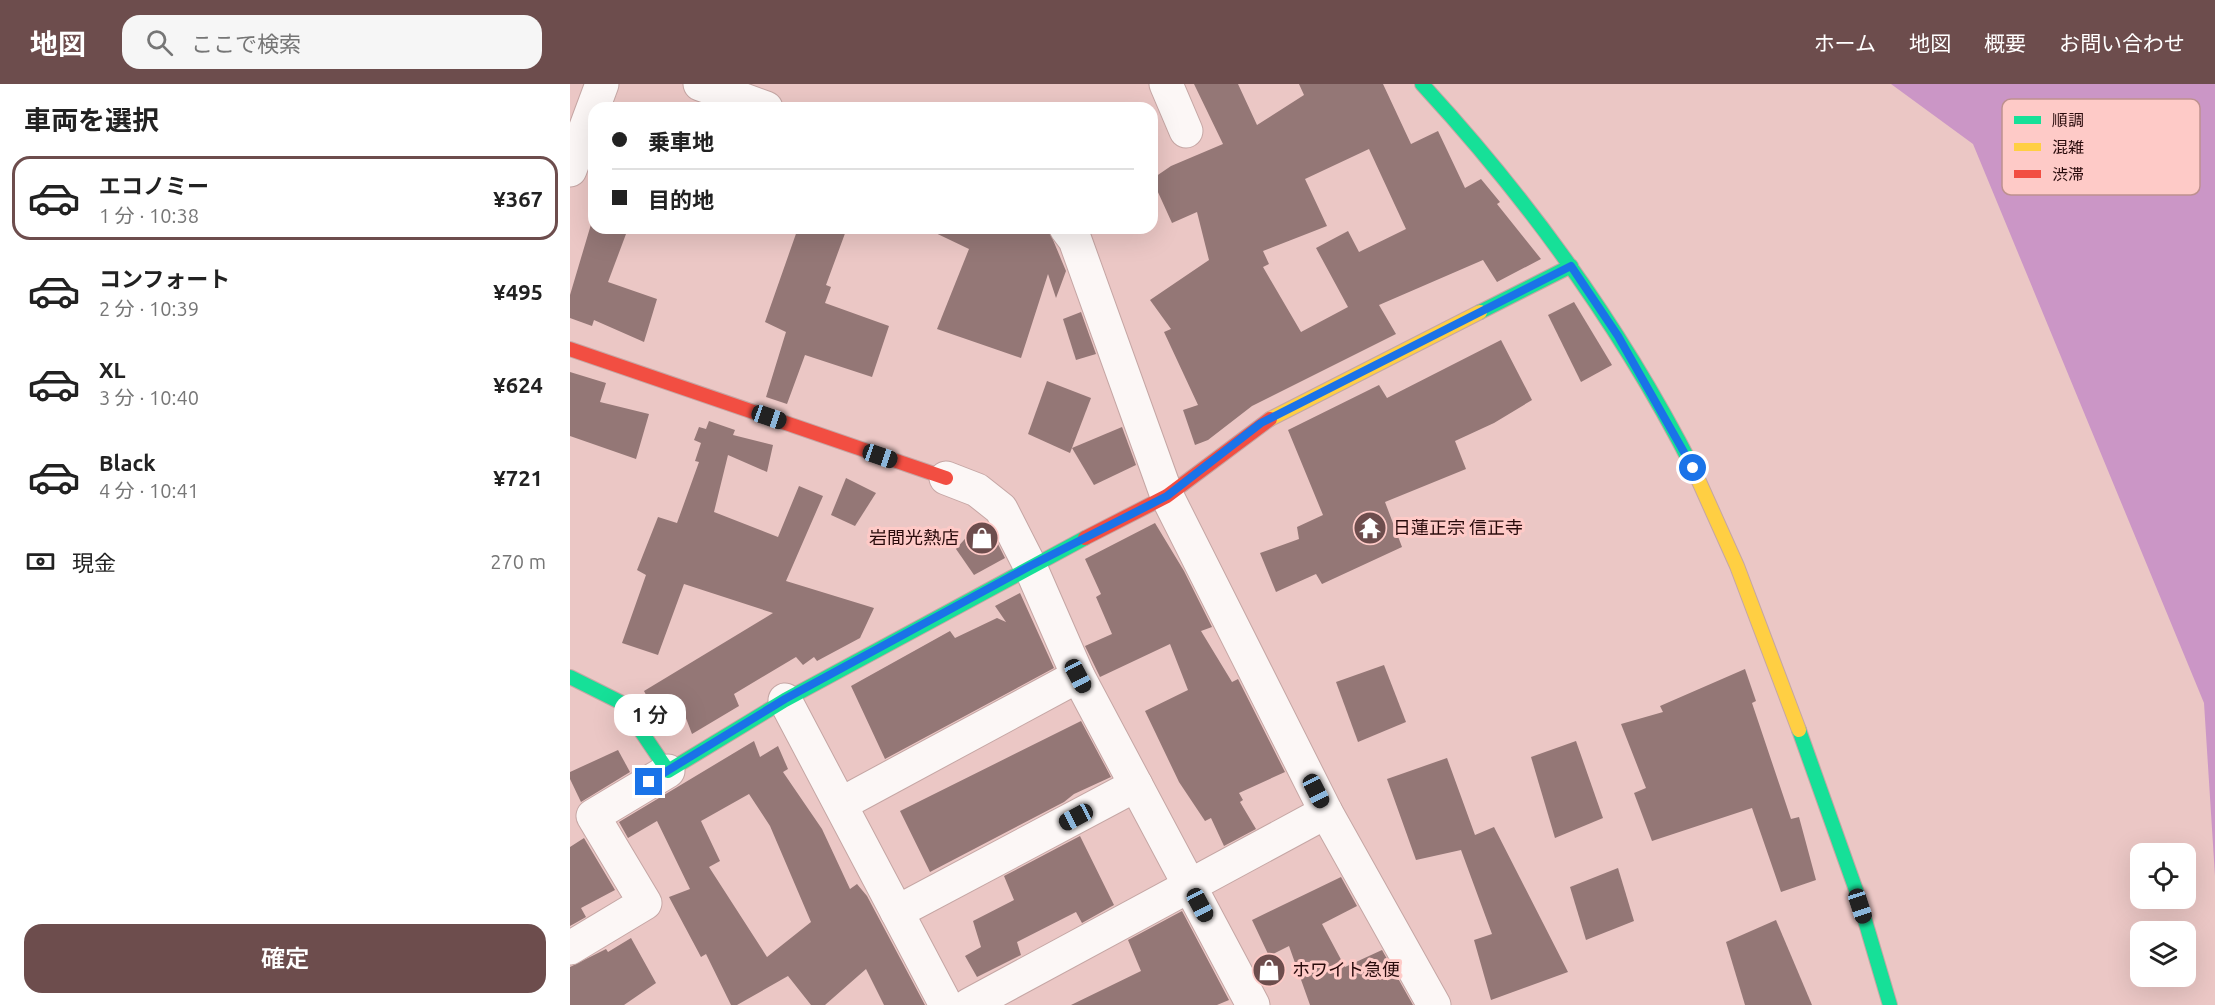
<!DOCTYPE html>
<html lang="ja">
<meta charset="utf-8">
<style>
body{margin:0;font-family:Ubuntu,"Noto Sans JP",sans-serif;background:#f6f6f6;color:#222;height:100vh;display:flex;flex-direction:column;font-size:22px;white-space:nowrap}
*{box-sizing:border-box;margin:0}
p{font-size:20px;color:#767676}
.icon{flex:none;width:33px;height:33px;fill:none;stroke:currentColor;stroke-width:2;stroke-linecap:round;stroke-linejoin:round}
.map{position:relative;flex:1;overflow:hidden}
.sheet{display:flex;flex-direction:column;background:#fff;width:570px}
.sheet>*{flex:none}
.guide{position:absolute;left:18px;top:18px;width:570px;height:132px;border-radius:18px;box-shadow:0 6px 24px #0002;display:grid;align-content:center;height:132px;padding:0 24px;background:#fff}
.buttons{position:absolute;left:1560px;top:759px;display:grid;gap:12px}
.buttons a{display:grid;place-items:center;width:66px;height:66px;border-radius:12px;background:#fff;box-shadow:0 6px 24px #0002;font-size:30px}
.end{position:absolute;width:27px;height:27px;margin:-14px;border:8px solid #1a73e8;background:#fff;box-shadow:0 0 0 3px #fff}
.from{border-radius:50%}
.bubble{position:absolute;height:42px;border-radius:18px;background:#fff;box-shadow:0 6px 24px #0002;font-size:20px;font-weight:600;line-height:42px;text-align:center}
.car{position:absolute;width:18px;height:36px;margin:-18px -9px;border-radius:8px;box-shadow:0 0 4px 2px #0007;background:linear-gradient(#222 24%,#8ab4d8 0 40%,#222 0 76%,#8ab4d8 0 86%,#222 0)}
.guide b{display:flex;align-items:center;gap:21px;height:57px;font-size:22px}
.guide b+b{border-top:2px solid #e0e0e0}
.guide i{width:15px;height:15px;background:#222}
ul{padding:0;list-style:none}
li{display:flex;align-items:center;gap:18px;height:84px;margin:0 12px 9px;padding:0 12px;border:3px solid transparent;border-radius:18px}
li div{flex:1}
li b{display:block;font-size:22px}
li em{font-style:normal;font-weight:600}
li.active{border-color:#6d4d4d}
li>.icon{width:54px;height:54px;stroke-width:1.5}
h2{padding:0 24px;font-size:27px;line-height:72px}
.pay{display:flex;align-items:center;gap:15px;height:66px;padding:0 24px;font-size:22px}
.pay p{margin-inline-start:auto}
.action{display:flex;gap:12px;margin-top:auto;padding:12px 24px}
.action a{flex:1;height:69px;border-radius:18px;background:#6d4d4d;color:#fff;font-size:24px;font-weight:600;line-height:69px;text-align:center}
header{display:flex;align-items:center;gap:36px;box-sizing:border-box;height:84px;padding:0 30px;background:#6d4d4d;color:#fff}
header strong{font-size:28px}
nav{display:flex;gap:33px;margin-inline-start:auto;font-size:21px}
.search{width:420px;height:54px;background:#f6f6f6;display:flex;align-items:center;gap:15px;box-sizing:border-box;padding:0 21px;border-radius:18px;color:#767676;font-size:22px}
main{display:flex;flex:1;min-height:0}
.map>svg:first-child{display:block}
.water{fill:#cb96c6}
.building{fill:#947776;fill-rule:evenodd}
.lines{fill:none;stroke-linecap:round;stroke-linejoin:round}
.street-casing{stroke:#c5a6a4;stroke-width:35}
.fast-casing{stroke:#c5a6a4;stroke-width:16}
.slow-casing{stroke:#c5a6a4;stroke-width:16}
.jam-casing{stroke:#c5a6a4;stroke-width:16}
.street{stroke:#fcf7f6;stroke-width:33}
.fast{stroke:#16e098;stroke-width:14}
.slow{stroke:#ffcf43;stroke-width:14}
.jam{stroke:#f24e42;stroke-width:14}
.route{stroke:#1a73e8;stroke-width:8}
.labels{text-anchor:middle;stroke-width:6;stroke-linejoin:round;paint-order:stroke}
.poi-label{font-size:18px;fill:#290b0c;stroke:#fecac7;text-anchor:start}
.key{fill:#fecac7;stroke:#be918f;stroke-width:1.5}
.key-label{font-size:16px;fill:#290b0c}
</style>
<header>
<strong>地図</strong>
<div class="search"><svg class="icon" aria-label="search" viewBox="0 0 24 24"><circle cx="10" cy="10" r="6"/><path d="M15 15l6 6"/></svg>ここで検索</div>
<nav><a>ホーム</a><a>地図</a><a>概要</a><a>お問い合わせ</a></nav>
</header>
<main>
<section class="sheet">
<h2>車両を選択</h2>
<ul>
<li class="active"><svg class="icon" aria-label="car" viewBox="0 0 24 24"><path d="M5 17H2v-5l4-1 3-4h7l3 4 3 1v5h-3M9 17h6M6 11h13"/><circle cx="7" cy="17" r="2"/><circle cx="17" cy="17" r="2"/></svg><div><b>エコノミー</b><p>1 分 · 10:38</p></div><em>¥367</em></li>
<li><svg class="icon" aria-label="car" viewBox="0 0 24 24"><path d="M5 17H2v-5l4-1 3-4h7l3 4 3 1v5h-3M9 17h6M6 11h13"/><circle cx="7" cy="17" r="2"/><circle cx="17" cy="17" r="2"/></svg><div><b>コンフォート</b><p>2 分 · 10:39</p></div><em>¥495</em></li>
<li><svg class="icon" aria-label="car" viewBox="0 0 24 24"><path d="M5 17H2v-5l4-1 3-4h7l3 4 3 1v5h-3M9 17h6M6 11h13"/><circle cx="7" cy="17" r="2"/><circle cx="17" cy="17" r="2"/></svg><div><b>XL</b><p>3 分 · 10:40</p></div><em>¥624</em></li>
<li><svg class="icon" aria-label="car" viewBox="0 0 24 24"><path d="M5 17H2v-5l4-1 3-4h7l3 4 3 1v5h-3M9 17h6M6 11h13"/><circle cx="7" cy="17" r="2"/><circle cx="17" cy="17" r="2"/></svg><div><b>Black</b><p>4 分 · 10:41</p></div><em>¥721</em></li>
</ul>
<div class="pay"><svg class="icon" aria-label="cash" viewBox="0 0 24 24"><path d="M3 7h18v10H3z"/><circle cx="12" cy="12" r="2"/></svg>現金<p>270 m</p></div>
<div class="action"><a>確定</a></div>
</section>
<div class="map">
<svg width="1645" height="921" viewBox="0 0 1645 921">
<rect width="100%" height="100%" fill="#ebc7c5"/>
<path class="water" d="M1321,0H1645V792L1634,619L1403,60Z"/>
<g class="building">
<path d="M624,0H668L687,41L734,11L729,0H813L841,60L868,47L895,104L911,95L930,118L927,120L971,175L927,198L913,176L809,221L826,250L682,322L638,356L625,361L613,326L628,321L594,248L601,245L580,216L639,176L627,128L602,139L582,95L601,82L653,60ZM799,65L836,145L789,168L778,147L746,164L778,223L731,248L693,183L699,180L693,167L757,142L735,95Z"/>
<path d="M22,137L24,144H40L56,150L38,198L87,215L74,258L24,236L22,242L0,234V211Z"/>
<path d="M228,144H277L256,201L261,203L255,219L319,242L302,293L235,271L217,320L196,313L216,248L195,238Z"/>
<path d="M355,144H478L496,187L486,214L478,190L451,274L367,245L399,165Z"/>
<path d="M1004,218L1042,281L1011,298L978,231Z"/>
<path d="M511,228L526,270L506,276L493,235Z"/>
<path d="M931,256L962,316L924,339L885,357L896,385L815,418L832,463L752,500L746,490L706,508L690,469L729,455L727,443L753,431L718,346L809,301L817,314Z"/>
<path d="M0,288L36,299L30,318L79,330L66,375L0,352Z"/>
<path d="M477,297L521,314L500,369L458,350Z"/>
<path d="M139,337L165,346L163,351L203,361L197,388L158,371L144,428L208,453L229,402L253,412L216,497L304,524L290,554L247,577L244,573L233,581L226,573L164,610L169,622L122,650L109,616L85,628L74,607L203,529L114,500L88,571L52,559L76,491L67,486L88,433L107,439L129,378L125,377L131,359L124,356L129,343L136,345Z"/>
<path d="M552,343L566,381L524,401L502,364Z"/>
<path d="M276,394L306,409L285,442L261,431Z"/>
<path d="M585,439L614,487L642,543L631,547L662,598L668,595L715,688L669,709L673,716L670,718L686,745L654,762L641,734L635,737L609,698L575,627L618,606L600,560L530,593L515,562L542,550L526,513L531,510L515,475Z"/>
<path d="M408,440L426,456L435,474L404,491L386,465Z"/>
<path d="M450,509L484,584L315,675L281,602L380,547L385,554L427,534L436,538L425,522Z"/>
<path d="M814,581L836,638L788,658L766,598Z"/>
<path d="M1175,585L1186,617L1182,619L1221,735L1229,733L1246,796L1211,808L1182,724L1082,757L1064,709L1076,704L1051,640L1093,628L1090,622Z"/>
<path d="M511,637L541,693L504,710L494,718L360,788L330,727Z"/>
<path d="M184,657L190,673L208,662L218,685L213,688L252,745L280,805L287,800L297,812L355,921H314L296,885L255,921H241L218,892L167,921H161L136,870L131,873L99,813L120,805L87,737L58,754L49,738ZM179,710L200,742L241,838L197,873L139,783L150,777L131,737Z"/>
<path d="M1006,657L1033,734L985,754L961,673Z"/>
<path d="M48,666L60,688L11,718L0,695V688Z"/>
<path d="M877,674L905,751L924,743L998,888L921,916L904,856L922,850L891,766L846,776L817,695Z"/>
<path d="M510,752L544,821L512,839L506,828L447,858L451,871L407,893L395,872L411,863L403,837L444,816L434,792Z"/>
<path d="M14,754L45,806L11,824L16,833L0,842V763Z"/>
<path d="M1048,784L1064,837L1016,856L1000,803Z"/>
<path d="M771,793L787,822L752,840L775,883L812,866L843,921H740L719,862L699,872L682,836Z"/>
<path d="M612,827L659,916L647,921H501L571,887L558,856Z"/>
<path d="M1206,836L1242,921H1175L1156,858Z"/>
<path d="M61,854L86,899L54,921H0V883L36,865L38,868Z"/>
</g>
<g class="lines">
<defs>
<g id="street">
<path d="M130,0L196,24"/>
<path d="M596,0L616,47"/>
<path d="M0,86L32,0"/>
<path d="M496,144L505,156L597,412L756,728L864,921"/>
<path d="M376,394L407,406L431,425L460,482L508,592L683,921"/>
<path d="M215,616L376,921"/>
<path d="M271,720L508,592"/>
<path d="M327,828L566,701"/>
<path d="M0,864L75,819L23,732L98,687"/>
<path d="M399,921L756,728"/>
</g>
<g id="fast">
<path d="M852,0C959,116 1051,243 1123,384"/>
<path d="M910,228L1001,182"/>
<path d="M0,593L52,619L98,687L215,616L515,454"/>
<path d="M1229,646L1286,806L1320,921"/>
</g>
<g id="slow">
<path d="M700,335L910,228"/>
<path d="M1123,384L1167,482L1229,646"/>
</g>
<g id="jam">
<path d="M0,265L376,394"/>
<path d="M515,454L597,412L700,335"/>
</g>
</defs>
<use href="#street" class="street-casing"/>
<use href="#fast" class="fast-casing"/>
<use href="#slow" class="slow-casing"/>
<use href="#jam" class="jam-casing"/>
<use href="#street" class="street"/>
<use href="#fast" class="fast"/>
<use href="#slow" class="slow"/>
<use href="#jam" class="jam"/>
</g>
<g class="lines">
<path class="route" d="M79,698L215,615L460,482L597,412L691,339L1001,182L1048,252L1123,384"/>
</g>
<defs>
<symbol id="temple-disc" viewBox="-11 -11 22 22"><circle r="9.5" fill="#6d4d4d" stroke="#fecac7"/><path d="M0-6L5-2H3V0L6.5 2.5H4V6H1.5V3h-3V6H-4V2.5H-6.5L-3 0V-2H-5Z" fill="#fff"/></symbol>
<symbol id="shop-disc" viewBox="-11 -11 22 22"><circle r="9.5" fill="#6d4d4d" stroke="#fecac7"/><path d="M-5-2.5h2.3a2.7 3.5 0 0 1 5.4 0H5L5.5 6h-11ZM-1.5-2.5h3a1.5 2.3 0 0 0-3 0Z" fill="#fff"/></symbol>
</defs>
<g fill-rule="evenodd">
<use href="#temple-disc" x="781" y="425" width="38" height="38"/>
<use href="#shop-disc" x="393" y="435" width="38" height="38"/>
<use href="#shop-disc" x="680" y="867" width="38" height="38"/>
</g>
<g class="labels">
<g class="poi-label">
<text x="823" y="450">日蓮正宗 信正寺</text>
<text x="389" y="460" text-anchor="end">岩間光熱店</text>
<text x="722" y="892">ホワイト急便</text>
</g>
</g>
<rect x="1432" y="15" width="198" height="96" rx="9" class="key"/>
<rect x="1444" y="32" width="27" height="8" fill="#16e098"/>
<rect x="1444" y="59" width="27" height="8" fill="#ffcf43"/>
<rect x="1444" y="86" width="27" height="8" fill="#f24e42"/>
<g class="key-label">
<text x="1482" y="42">順調</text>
<text x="1482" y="69">混雑</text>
<text x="1482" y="96">渋滞</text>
</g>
</svg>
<div class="buttons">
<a><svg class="icon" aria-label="locate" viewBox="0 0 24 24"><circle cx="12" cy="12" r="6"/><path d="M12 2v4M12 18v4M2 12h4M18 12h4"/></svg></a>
<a><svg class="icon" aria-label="layers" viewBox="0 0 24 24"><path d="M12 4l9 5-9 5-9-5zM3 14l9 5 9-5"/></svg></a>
</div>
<i class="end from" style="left:1123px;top:384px"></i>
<i class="end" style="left:79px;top:698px"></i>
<div class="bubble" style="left:44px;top:610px;width:72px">1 分</div>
<i class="car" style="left:199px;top:333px;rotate:109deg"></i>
<i class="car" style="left:310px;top:372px;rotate:109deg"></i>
<i class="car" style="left:508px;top:592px;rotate:152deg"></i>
<i class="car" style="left:746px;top:707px;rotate:153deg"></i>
<i class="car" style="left:506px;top:733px;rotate:242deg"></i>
<i class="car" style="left:630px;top:821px;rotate:152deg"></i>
<i class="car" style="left:1290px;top:822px;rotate:162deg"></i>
<div class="guide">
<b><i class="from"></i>乗車地</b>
<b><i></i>目的地</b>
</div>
</div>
</main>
